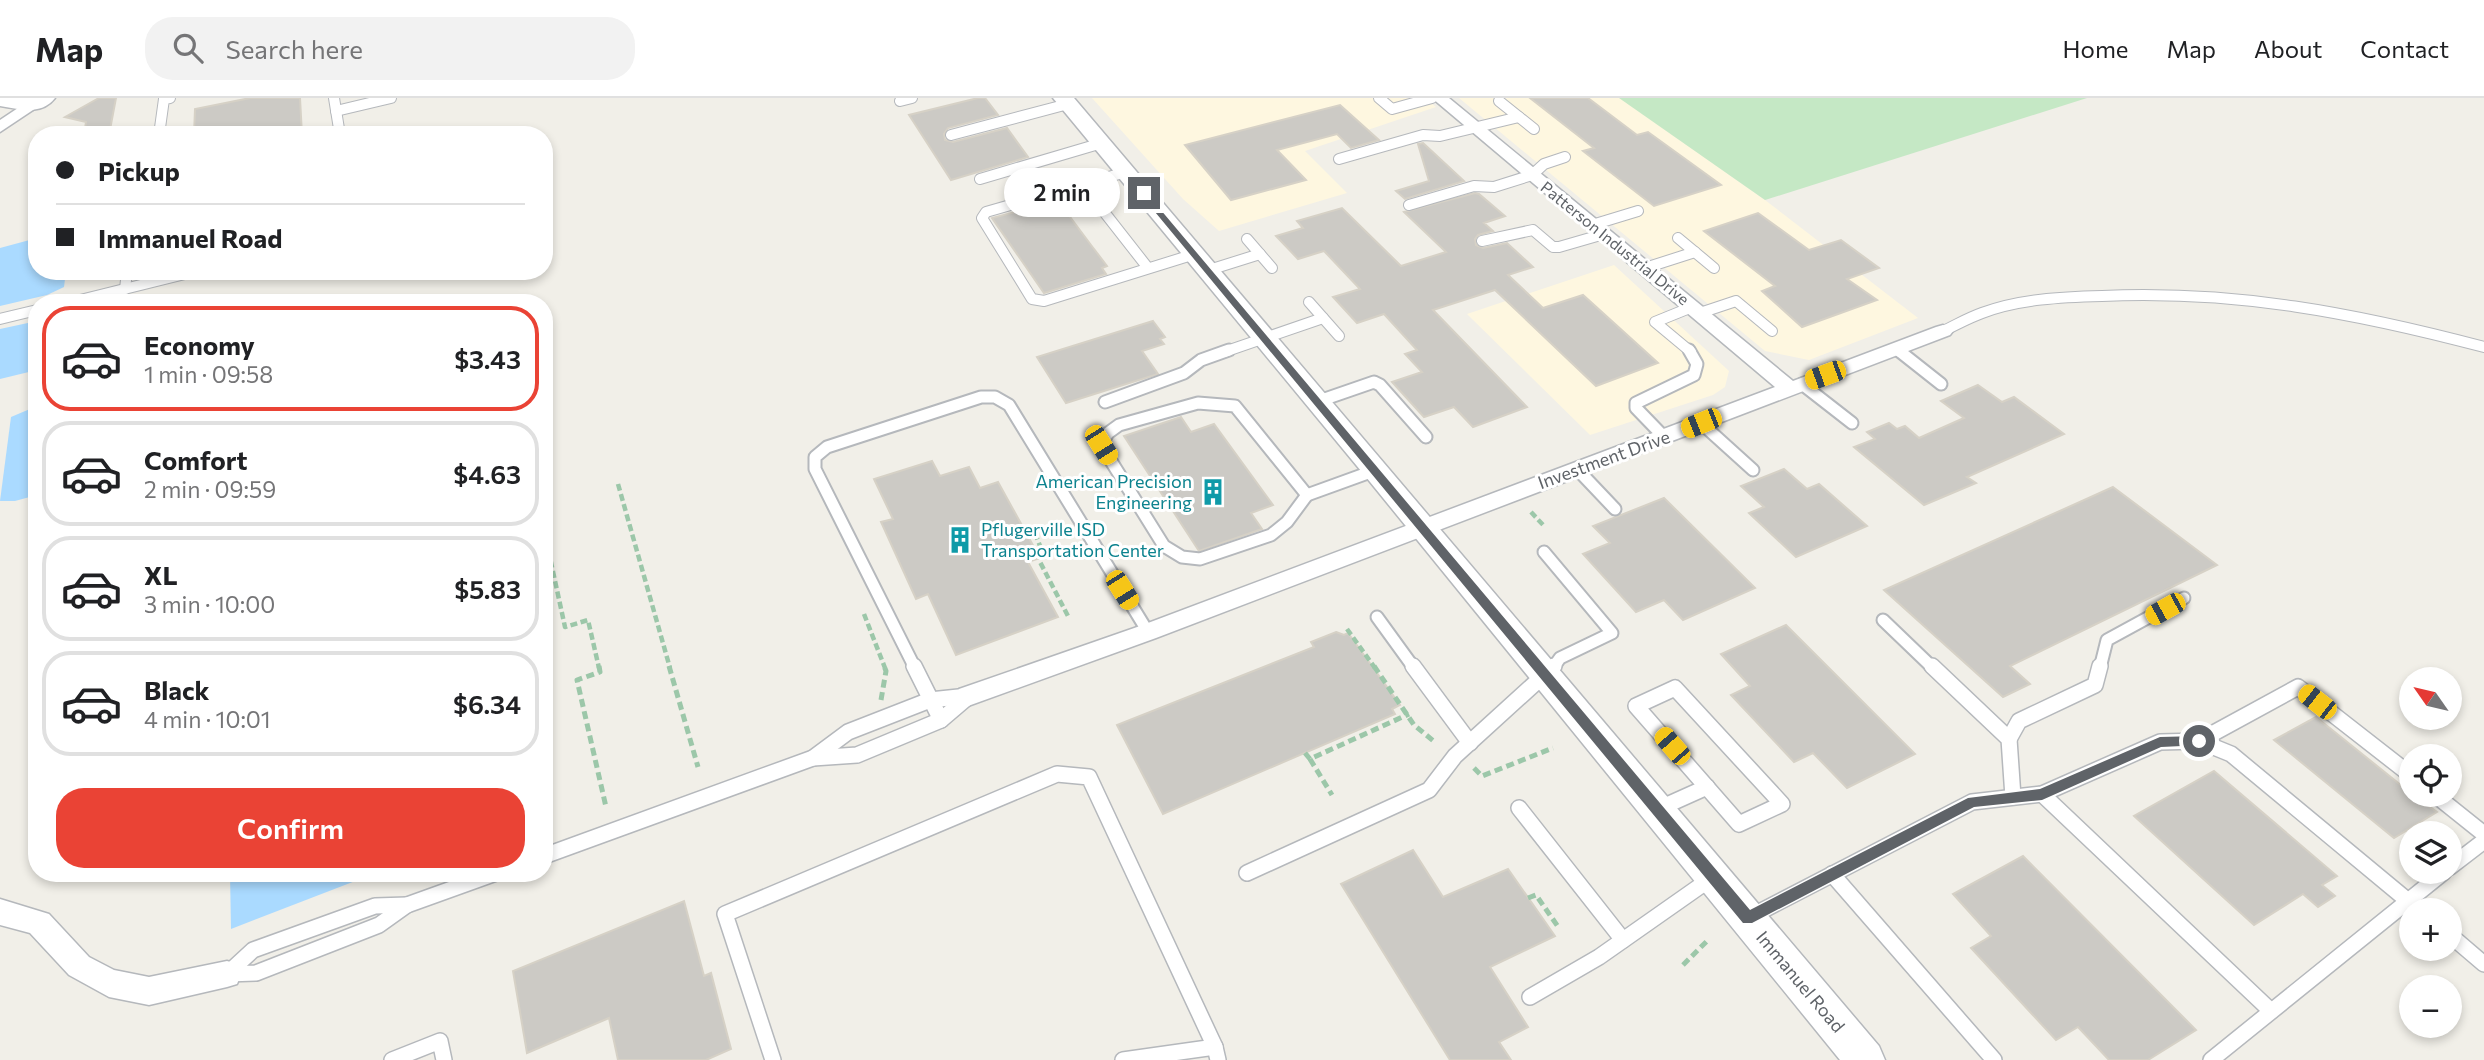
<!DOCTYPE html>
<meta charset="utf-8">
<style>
body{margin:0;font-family:Commissioner,sans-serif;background:#f2f2f2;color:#202124;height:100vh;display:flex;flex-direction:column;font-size:26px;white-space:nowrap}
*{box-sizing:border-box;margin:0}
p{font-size:23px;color:#757577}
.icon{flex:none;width:38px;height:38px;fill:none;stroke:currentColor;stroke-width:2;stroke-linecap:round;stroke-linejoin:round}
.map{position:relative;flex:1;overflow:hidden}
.panel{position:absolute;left:28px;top:196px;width:525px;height:588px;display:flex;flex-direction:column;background:#fff;border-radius:28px;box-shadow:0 4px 10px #0003}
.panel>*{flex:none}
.banner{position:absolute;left:28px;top:28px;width:525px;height:154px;border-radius:28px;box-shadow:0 4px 10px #0003;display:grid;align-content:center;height:154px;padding:0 28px;background:#fff}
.needle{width:46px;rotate:304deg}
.buttons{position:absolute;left:2399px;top:569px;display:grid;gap:14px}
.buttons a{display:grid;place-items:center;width:63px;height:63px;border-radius:50%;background:#fff;box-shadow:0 4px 10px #0003;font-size:35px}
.end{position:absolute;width:32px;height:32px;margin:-16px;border:9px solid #5f6368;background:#fff;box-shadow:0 0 0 4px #fff}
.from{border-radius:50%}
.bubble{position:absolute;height:49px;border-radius:24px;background:#fff;box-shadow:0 4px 10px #0003;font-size:23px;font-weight:600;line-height:49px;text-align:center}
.car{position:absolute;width:21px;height:42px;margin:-21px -10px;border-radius:9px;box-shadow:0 0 5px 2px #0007;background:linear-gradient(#f5c518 24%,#345 0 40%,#f5c518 0 76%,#345 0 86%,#f5c518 0)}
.banner b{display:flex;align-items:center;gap:24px;height:66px;font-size:26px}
.banner b+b{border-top:2px solid #e0e0e0}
.banner i{width:18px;height:18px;background:#202124}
ul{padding:12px 0 0;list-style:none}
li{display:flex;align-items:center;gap:21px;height:105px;margin:0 14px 10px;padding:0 14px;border:4px solid #e0e0e0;border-radius:28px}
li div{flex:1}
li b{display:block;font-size:26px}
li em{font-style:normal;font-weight:600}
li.current{border-color:#ea4335}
li>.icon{width:63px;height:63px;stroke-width:1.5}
.button{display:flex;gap:14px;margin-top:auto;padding:14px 28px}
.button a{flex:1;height:80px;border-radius:28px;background:#ea4335;color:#fff;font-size:28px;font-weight:600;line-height:80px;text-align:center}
header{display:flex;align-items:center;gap:42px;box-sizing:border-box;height:98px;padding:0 35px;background:#fff;border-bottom:2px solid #e0e0e0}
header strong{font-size:33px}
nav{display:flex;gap:38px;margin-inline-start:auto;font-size:24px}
.search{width:490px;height:63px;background:#f2f2f2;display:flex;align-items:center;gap:18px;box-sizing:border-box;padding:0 24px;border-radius:28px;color:#757577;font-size:26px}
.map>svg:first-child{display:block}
.commercial{fill:#fef7e0}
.green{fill:#c5e8c5}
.water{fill:#aadaff}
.building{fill:#cccac5;stroke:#d6d1c6;stroke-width:2}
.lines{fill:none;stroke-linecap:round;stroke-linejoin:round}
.service-far2-casing{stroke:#b5b8bc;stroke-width:12}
.service-far1-casing{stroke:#b5b8bc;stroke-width:15}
.service-casing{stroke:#b5b8bc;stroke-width:18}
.minor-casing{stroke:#b5b8bc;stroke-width:3}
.tertiary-casing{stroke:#b5b8bc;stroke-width:3}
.path-far1{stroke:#9cc7a9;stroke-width:4.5;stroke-dasharray:7 3.5;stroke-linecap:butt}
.path{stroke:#9cc7a9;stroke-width:5;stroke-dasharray:8 4.5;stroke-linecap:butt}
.service-far2{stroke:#fff;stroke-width:10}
.service-far1{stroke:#fff;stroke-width:11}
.service{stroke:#fff;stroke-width:15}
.minor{fill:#fff;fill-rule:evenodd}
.tertiary{fill:#fff;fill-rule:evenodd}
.route{fill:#5f6368}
.labels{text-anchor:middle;stroke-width:6;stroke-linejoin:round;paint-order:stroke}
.far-street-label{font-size:16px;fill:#5f6368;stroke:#fff}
.street-label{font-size:18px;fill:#5f6368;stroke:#fff}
.culture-label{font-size:18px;fill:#0d838f;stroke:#fff;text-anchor:end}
</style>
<header>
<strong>Map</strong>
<div class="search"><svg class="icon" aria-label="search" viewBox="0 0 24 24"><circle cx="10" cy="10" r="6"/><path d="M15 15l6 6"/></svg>Search here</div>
<nav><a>Home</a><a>Map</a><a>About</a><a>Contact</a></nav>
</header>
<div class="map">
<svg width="2484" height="962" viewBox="0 0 2484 962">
<rect width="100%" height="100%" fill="#f1efe8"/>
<g class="commercial">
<path d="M1092,0H1425L1436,9L1305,53L1347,95L1219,133L1183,101Z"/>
<path d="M1459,0H1620L1765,102L1918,220L1809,262L1765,253Z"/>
<path d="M1614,167L1729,273L1725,289L1713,297L1590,337L1467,216Z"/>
</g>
<path class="green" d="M1619,0H2087L1765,102Z"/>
<g class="water">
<path d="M37,140V173H66L64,189L47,197L0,208V150Z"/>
<path d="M37,223V272L0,281V231Z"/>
<path d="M37,308V397L15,403H0L11,319Z"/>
<path d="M230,775H376L231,831Z"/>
</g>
<g class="building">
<path d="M99,0H116L109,37H84L86,24L65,19Z"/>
<path d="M250,0H300L302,37H194L195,11Z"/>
<path d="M978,0H985L998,17L948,30L944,36L945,42L953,44L1007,30L1028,59L951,82L909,17Z"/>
<path d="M1530,0H1588L1637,37L1648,34L1721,87L1654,108L1583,53L1594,50Z"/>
<path d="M1340,7L1379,42L1351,50L1337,36L1277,52L1306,82L1231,102L1185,47Z"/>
<path d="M1423,45L1464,83L1405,101L1396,93L1429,83L1418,46Z"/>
<path d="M1475,95L1479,96L1505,118L1484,125L1493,133L1478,137L1475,141L1476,147L1483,150L1507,145L1533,169L1508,177L1543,210L1583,197L1658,265L1596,288L1495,192L1433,212L1527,309L1473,329L1454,309L1424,319L1392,284L1422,274L1405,256L1417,252L1384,216L1357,225L1333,199L1360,191L1324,153L1298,161L1276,138L1303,130L1297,123L1342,110L1401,168L1446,154L1404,114Z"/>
<path d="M1053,104L1060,112L1064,111L1091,147L1107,168L1102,170L1106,176L1044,195L992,120Z"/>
<path d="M1758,115L1809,152L1841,142L1879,170L1847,181L1877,202L1802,229L1762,193L1775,188L1704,133Z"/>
<path d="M1153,223L1165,239L1160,241L1164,246L1142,253L1158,276L1066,305L1037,259Z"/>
<path d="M1978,287L2002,304L2014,299L2064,336L1967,379L1976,385L1924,407L1854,349L1875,341L1867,334L1889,325L1897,331L1905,328L1919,340L1964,320L1941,303Z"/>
<path d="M1181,319L1191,334L1214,326L1273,407L1251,415L1262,431L1199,453L1124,338Z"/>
<path d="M932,363L940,378L969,369L980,390L998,384L1040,460L1028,464L1058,519L956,557L928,496L916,501L881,424L893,421L874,381Z"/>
<path d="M1784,371L1807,391L1819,386L1867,428L1796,459L1749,415L1764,409L1741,388Z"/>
<path d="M2113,389L2217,467L2010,568L2030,586L2003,599L1884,492Z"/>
<path d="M1664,400L1755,490L1683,522L1664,502L1636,514L1583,456L1610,445L1593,428Z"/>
<path d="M1786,527L1915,656L1847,690L1813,655L1794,664L1731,597L1750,588L1721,556Z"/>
<path d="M1336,534L1344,537L1348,535L1390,593L1400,607L1392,611L1395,616L1163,716L1117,627L1314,549L1311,544Z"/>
<path d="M2316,619L2412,696L2437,714L2394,740L2274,642Z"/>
<path d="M2214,673L2337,778L2322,787L2335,798L2318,809L2303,796L2254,827L2134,718Z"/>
<path d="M1413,752L1443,799L1508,771L1555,838L1490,869L1528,929L1499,944L1511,962H1450L1341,786Z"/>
<path d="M2023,758L2196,932L2148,962H2109L2078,929L2056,942L1971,850L1991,838L1953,796Z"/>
<path d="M684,803L704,878L711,875L731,951L706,962H618L609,920L527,955L513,873Z"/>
</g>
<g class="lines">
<defs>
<g id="service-far2">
<path d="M334,0L340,37"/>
<path d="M1379,0L1392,11L1432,0"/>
<path d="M900,3L912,0"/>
<path d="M1499,3L1534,31"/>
<path d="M336,13L391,0"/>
<path d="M159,37L164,1L170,0"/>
<path d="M951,37L1068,6"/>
<path d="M1339,61L1423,37L1440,38L1519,19"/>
<path d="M1126,74L986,114L982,120L1032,201L1044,203L1195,156"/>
<path d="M980,81L1102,45"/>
<path d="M1083,87L1148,170"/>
<path d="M1409,107L1474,88L1494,89L1532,77L1544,66L1565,59"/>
<path d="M1592,127L1638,113"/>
<path d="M1678,140L1714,170"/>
<path d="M1247,141L1272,170"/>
<path d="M1482,143L1533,132L1553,149H1559L1604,136"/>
<path d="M1645,170L1695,154"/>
<path d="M1209,172L1260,156"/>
<path d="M125,191L127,173"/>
<path d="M1309,204L1339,238"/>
<path d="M68,205L197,173"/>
<path d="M1700,215L1736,203L1772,233"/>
<path d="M0,221L37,212"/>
<path d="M1943,233C1956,227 1968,220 1982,215C2019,201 2062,199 2102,198C2236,192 2355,215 2484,249"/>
<path d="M1896,251L1900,254"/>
<path d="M1224,254L1323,220"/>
<path d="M1691,254L1655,224L1692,209"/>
</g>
<g id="service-far1">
<path d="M1898,252L1941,286"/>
<path d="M1802,286L1852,325"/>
<path d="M1319,303L1374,284L1380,287L1426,339"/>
<path d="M1105,304L1184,275L1201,262L1229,252"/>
<path d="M1198,305L1235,308L1307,397L1287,424L1271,437L1200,461L1182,459L1164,448L1101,347L1108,335L1119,327Z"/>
<path d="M1701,325L1753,372"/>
<path d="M1665,340L1636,310V305L1694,277L1697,266L1689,252"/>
<path d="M1578,372L1615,411"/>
<path d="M1307,397L1376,372"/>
<path d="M1544,454L1612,535L1560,560L1553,570"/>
<path d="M1377,519L1414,570"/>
<path d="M1883,522L1933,570"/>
<path d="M915,570L815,371V359L827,349L981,299H995L1009,307L1148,534"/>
<path d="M2100,570L2107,542L2184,500"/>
</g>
<g id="service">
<path d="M914,568L941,622"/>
<path d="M1413,568L1470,645"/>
<path d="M1932,568L2009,641L2013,699"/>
<path d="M1675,590L1782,706L1739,726L1636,608Z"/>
<path d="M2009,641L2019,623L2095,587L2100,568"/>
<path d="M2199,643L2298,589L2412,678"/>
<path d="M813,660L857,657L941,622L968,599"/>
<path d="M2042,696L2271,913"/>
<path d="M2434,696L2484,736"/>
<path d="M1519,710L1623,842"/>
<path d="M1658,711L1707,689"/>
<path d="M544,758L813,660L848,634L930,602L968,598"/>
<path d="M2450,769L2484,743"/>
<path d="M1247,775L1429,692L1455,658L1554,568"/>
<path d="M1832,776L1994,962"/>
<path d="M1748,820L1972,704L2042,696L2160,644L2199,643L2231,656L2419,812"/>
<path d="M2450,837L2484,866"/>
<path d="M227,876L256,875L379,827L407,807L496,775"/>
<path d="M227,876L253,852L375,808L407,807"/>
<path d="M1530,899L1599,859L1713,779"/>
<path d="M392,962L440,943L444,962"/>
<path d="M773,962L725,816L1057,676L1089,679L1215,949"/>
<path d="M1123,962L1215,949L1218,962"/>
<path d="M2211,962L2444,774"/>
</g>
<g id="minor">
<path d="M1432,0H1449L1793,283L1936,229L1943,227L1953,233L1950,237L1156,540L968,608L959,605L956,598L959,591L1140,528L1775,289Z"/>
<path d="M30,2L36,4L38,7L36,10L0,34V22Z"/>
<path d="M0,801L49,816L89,859L114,872L149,879L227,863L237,866L241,876L237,886L227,889L149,907L109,899L69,877L30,835L0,827Z"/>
</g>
<g id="tertiary">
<path d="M0,0H55C41,18 19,11 0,8Z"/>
<path d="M1053,0H1074L1879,948L1885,962H1840L1366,379Z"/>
</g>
</defs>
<use href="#service-far2" class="service-far2-casing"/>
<use href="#service-far1" class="service-far1-casing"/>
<use href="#service" class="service-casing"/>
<use href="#minor" class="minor-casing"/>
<use href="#tertiary" class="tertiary-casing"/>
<g class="path-far1">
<path d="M618,386L670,570"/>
<path d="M1531,414L1544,428"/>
<path d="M544,432L565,529L588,522L599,570"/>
<path d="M1035,435L1042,453L1040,464L1068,518"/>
<path d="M864,516L885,570"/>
<path d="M1347,531L1375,570"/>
</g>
<g class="path">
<path d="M599,568L600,574L577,582L606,709"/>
<path d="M669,568L698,669"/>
<path d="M1374,568L1414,627L1436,645"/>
<path d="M881,602L886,573L884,568"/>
<path d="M1305,655L1310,661L1409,616"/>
<path d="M1310,661L1332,697"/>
<path d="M1474,670L1482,678L1553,650"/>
<path d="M1528,800L1536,797L1559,830"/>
<path d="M1683,867L1708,842"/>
</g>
<use href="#service-far2" class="service-far2"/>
<use href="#service-far1" class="service-far1"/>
<use href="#service" class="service"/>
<use href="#minor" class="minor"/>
<use href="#tertiary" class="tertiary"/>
</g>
<path class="route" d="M1144,92L1750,812L1968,700L2040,691L2160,639L2199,638L2205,643L2203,647L2161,649L2042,702L1974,709L1752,825H1743L1141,97Z"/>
<defs>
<symbol id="building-bare" viewBox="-9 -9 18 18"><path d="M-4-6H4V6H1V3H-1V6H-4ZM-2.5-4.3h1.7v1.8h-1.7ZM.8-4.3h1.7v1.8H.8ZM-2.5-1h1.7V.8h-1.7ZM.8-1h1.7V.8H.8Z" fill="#0f9aa8" stroke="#fff" stroke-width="2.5" paint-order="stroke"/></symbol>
</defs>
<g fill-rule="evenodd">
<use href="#building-bare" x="1194" y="375" width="38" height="38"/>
<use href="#building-bare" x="941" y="423" width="38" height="38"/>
</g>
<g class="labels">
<g class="far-street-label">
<text transform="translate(1615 145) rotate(39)" y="6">Patterson Industrial Drive</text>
</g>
<g class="street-label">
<text transform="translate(1604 362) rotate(-20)" y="6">Investment Drive</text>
<text transform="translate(1800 884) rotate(50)" y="6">Immanuel Road</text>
</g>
<g class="culture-label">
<text x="1192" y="390">American Precision<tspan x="1192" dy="21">Engineering</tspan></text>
<text x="981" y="438" text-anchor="start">Pflugerville ISD<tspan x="981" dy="21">Transportation Center</tspan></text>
</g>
</g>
</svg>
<div class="buttons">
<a><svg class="needle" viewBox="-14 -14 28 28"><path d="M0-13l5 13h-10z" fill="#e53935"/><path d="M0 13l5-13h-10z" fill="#757577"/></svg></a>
<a><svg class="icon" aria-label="locate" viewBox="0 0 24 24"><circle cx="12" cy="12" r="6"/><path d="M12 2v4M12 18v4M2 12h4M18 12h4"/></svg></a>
<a><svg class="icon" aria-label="layers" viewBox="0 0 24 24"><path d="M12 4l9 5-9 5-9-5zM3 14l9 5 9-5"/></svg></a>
<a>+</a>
<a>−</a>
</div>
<i class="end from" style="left:2199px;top:643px"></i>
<i class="end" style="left:1144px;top:95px"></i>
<div class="bubble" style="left:1004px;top:70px;width:116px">2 min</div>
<i class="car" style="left:1825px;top:277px;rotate:250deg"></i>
<i class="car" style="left:1701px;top:325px;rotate:248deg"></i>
<i class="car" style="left:1101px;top:347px;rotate:148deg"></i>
<i class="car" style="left:1122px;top:492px;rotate:148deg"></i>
<i class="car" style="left:2165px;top:511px;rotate:241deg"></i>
<i class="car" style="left:2317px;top:604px;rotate:308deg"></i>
<i class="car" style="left:1672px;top:648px;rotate:319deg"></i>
<div class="banner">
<b><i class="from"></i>Pickup</b>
<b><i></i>Immanuel Road</b>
</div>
<section class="panel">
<ul>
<li class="current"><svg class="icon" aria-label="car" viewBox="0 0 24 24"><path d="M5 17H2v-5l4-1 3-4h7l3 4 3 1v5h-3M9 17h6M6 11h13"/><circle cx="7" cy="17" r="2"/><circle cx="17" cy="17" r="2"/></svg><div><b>Economy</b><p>1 min · 09:58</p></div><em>$3.43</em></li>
<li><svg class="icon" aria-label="car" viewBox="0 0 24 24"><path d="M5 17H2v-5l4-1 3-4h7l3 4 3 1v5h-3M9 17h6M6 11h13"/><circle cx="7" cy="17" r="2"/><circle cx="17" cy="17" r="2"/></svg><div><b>Comfort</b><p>2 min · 09:59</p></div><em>$4.63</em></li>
<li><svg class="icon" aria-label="car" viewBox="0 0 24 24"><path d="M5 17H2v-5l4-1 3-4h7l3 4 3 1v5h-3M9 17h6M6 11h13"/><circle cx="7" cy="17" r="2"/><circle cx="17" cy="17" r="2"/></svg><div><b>XL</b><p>3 min · 10:00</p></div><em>$5.83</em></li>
<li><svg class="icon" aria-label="car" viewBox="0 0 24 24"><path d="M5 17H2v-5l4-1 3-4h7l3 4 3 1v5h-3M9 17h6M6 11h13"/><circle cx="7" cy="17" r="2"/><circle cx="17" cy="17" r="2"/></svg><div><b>Black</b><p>4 min · 10:01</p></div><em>$6.34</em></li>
</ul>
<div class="button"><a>Confirm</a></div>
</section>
</div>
